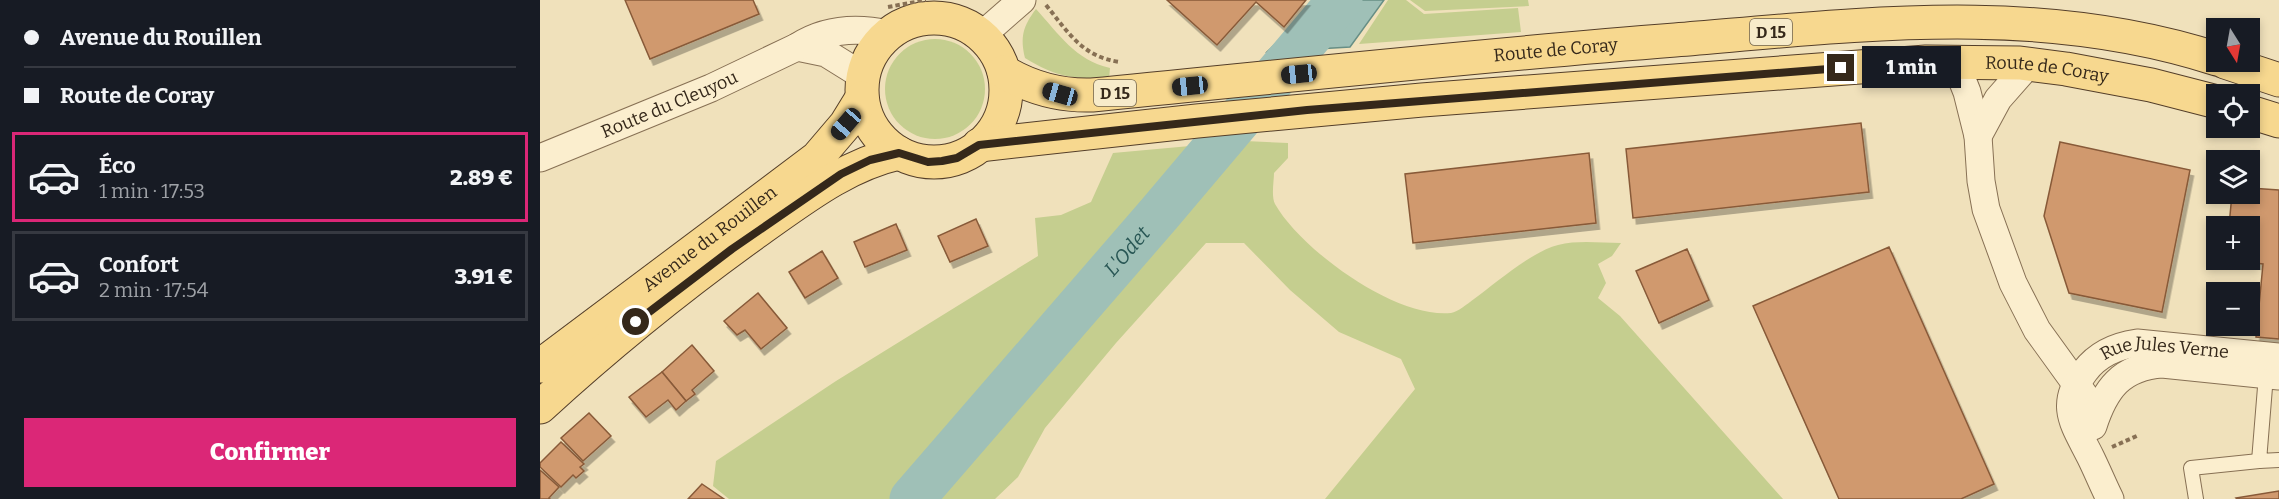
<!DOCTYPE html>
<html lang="fr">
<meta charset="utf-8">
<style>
body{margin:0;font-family:Bitter,serif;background:#242831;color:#f1f3f6;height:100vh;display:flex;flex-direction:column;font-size:22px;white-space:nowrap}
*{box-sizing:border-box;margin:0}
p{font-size:20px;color:#9ea1a6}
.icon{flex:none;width:33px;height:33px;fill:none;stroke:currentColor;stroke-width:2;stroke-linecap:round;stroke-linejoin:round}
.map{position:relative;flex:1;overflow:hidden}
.panel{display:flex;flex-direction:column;background:#171b24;width:540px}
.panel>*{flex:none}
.guide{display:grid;align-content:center;height:132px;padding:0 24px;background:#171b24}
.needle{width:39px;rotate:169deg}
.buttons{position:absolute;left:1666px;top:18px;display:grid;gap:12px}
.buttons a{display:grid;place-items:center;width:54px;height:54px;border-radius:0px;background:#171b24;box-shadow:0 3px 9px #0003;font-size:30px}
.end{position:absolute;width:27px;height:27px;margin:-14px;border:8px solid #35281a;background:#fff;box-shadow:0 0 0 3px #fff}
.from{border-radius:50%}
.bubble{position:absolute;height:42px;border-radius:0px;background:#171b24;box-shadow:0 3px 9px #0003;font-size:20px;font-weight:800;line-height:42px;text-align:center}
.car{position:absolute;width:18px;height:36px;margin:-18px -9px;border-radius:8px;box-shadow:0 0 4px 2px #0007;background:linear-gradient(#222 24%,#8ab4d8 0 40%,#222 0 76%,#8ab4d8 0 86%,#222 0)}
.guide b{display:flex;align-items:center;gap:21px;height:57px;font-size:22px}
.guide b+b{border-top:2px solid #363941}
.guide i{width:15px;height:15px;background:#f1f3f6}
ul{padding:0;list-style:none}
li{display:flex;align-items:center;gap:18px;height:90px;margin:0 12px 9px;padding:0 12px;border:3px solid #363941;border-radius:0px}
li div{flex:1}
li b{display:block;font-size:22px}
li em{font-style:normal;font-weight:800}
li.current{border-color:#db2777}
li>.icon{width:54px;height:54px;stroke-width:1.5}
.action{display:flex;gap:12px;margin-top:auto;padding:12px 24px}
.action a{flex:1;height:69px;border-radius:0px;background:#db2777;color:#fff;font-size:24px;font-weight:800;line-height:69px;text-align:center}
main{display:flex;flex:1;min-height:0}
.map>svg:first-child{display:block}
.green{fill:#c5ce8f}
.water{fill:#9fc0b7;stroke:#678e85;stroke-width:1.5}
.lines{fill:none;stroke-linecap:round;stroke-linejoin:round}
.river{stroke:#9fc0b7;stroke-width:45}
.building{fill:#d0996e;stroke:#885a39;stroke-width:1.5;filter:url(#shadow)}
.service-casing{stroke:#877054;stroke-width:16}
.minor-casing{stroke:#877054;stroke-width:29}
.primary-casing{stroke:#543e29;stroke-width:35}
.path{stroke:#877054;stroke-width:4;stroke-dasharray:4.5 3;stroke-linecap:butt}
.service{stroke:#fbeece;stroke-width:14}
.minor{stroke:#fbeece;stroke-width:27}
.primary{stroke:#f7d88f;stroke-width:33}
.route{stroke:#35281a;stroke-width:8}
.labels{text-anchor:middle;stroke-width:4.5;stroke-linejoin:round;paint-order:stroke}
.shield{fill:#f7ebca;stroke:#6f624f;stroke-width:1.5}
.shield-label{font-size:16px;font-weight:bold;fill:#35281a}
.street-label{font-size:18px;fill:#35281a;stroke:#f7ebca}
.water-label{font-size:20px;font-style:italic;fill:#285654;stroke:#f7ebca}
</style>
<main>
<section class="panel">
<div class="guide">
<b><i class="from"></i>Avenue du Rouillen</b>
<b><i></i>Route de Coray</b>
</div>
<ul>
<li class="current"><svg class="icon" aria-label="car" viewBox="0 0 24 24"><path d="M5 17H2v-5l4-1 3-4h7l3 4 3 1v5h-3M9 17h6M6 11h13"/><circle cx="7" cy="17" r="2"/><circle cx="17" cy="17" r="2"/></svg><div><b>Éco</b><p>1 min · 17:53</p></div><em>2.89 €</em></li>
<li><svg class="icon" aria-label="car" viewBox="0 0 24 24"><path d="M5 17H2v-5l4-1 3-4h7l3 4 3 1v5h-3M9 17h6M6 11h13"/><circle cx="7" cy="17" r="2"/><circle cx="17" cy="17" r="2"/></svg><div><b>Confort</b><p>2 min · 17:54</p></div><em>3.91 €</em></li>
</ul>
<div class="action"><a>Confirmer</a></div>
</section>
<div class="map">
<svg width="1739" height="499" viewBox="0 0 1739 499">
<defs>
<filter id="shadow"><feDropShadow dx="3.5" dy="6" stdDeviation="0" flood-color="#0004"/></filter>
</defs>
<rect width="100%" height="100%" fill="#f0e1bb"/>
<g class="green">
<path d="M848,0H866L884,14L978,8L981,32L819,44Z"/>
<path d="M870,0H988L989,6L885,11Z"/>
<path d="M496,9C519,34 535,60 570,68L569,79C533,78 517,78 485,58C480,37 483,26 496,9Z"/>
<circle cx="395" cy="89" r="50"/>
<path d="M705,141L748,143V158L734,173C734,181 731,196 735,204C761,250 856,319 911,313C918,312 927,304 934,299C956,283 991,252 1018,245C1038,240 1060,243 1081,243L1072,256L1058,264L1066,283L1058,298L1080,316L1243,499H785L875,389L861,359L799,332L750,290L704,243H666L576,343L505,428L478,477L455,499H189L173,486L176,461L296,381L498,256L495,218L521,215L551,202L573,153Z"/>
</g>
<path class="water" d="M781,0H844L810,47L727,52Z"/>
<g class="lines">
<path class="river" id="s1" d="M372,499L619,214L800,0"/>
</g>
<g class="building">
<path d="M85,0H213L219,14L110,59Z"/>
<path d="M627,0H766L744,27L716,2L677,45Z"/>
<path d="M1321,123L1329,192L1093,218L1086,149Z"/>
<path d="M1520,142L1650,170L1622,312L1529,293L1504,216Z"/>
<path d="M1049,153L1056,223L873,243L865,174Z"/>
<path d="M1710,188L1739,190V339L1716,337L1723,264L1686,260H1710V226H1689L1692,194H1710Z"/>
<path d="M436,219L448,246L410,262L398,236Z"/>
<path d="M356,224L367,250L325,267L314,242Z"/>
<path d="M1349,247L1454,484L1421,499H1299L1213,306Z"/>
<path d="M1147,249L1169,300L1119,323L1096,271Z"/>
<path d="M282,251L298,278L265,298L249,272Z"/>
<path d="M218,293L247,328L221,349L205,330L197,335L184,321Z"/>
<path d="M152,345L174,371L152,390L155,394L146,401L122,372Z"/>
<path d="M122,372L146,401L136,410L128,400L106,417L89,397Z"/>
<path d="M49,413L71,436L43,461L21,438Z"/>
<path d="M21,442L44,464L40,467L44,471L36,478L33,475L21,487L0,467V463Z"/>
<path d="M0,470L19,487L9,498L10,499H0Z"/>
<path d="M162,484L184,499H148Z"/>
<path d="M1739,491V499H1697L1696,498Z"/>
</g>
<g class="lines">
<defs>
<g id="service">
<path d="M1726,375L1719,461L1739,460"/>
<path d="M1656,499L1651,468L1719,461"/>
</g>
<g id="minor">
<path d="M441,36L482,0"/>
<path d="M257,47L286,53L323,76"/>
<path d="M1415,62L1427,92L1438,136L1441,181L1446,209L1473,283L1497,330L1557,413"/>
<path d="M1438,136L1458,99L1488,65"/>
<path id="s2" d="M0,158L171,88L257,47C285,29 316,27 348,34"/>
<path d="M1553,426C1565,389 1581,367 1622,364L1739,376"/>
<path id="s3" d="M1570,499C1563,485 1557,470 1550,456C1534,424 1518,405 1545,371C1558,354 1576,346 1597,343L1739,357"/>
</g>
<g id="primary">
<circle cx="394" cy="90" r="72"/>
<path d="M1685,62L1739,80"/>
<path id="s4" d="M464,72C491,88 521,96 552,95C746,76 941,55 1135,40C1318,25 1498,1 1677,59"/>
<path d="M1710,112L1739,121"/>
<path id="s5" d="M439,145L657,121L882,100L1386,62L1480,63L1526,69L1611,85L1677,102"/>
<path id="s6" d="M0,366L277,158L306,124L322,98"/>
<path d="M0,407C70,343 143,284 220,229C264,198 306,165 359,153"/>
</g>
</defs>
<use href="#service" class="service-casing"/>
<use href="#minor" class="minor-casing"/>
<use href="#primary" class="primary-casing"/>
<g class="path">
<path d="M506,5C528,32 542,57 580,62"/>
<path d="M348,7L386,0"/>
<path d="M1572,447L1599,435"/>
</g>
<use href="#service" class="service"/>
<use href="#minor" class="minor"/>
<use href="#primary" class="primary"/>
</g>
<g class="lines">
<path class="route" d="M96,322L192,249L301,174L330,160L359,153L388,162L402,161L417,158L439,145L767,110L1301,68"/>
</g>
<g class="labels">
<g class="shield">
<rect x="1210" y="19" width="42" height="26" rx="4.5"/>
<rect x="554" y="80" width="42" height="26" rx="4.5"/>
</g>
<g class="shield-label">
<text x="1231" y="38">D 15</text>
<text x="575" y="99">D 15</text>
</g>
<g class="street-label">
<text dy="6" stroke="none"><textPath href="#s4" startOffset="558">Route de Coray</textPath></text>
<text dy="6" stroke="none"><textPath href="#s5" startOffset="1072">Route de Coray</textPath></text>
<text dy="6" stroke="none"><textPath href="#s2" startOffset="140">Route du Cleuyou</textPath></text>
<text dy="6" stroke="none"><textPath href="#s6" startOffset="212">Avenue du Rouillen</textPath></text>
<text dy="6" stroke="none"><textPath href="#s3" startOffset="228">Rue Jules Verne</textPath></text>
</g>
<g class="water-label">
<text dy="7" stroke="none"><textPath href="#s1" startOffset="328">L'Odet</textPath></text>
</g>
</g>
</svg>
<div class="buttons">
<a><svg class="needle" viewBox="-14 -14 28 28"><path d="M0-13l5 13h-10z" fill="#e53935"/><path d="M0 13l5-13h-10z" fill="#9ea1a6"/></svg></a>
<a><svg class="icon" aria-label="locate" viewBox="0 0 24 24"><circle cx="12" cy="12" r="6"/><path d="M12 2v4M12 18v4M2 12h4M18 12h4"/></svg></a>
<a><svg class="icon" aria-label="layers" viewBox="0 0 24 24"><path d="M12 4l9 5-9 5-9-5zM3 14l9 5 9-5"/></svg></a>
<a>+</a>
<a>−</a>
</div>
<i class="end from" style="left:96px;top:322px"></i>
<i class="end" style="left:1301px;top:68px"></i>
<div class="bubble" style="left:1322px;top:46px;width:99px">1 min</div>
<i class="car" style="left:759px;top:74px;rotate:264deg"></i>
<i class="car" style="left:650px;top:86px;rotate:264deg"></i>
<i class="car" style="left:520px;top:94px;rotate:286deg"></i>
<i class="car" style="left:306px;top:124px;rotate:221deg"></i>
</div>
</main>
